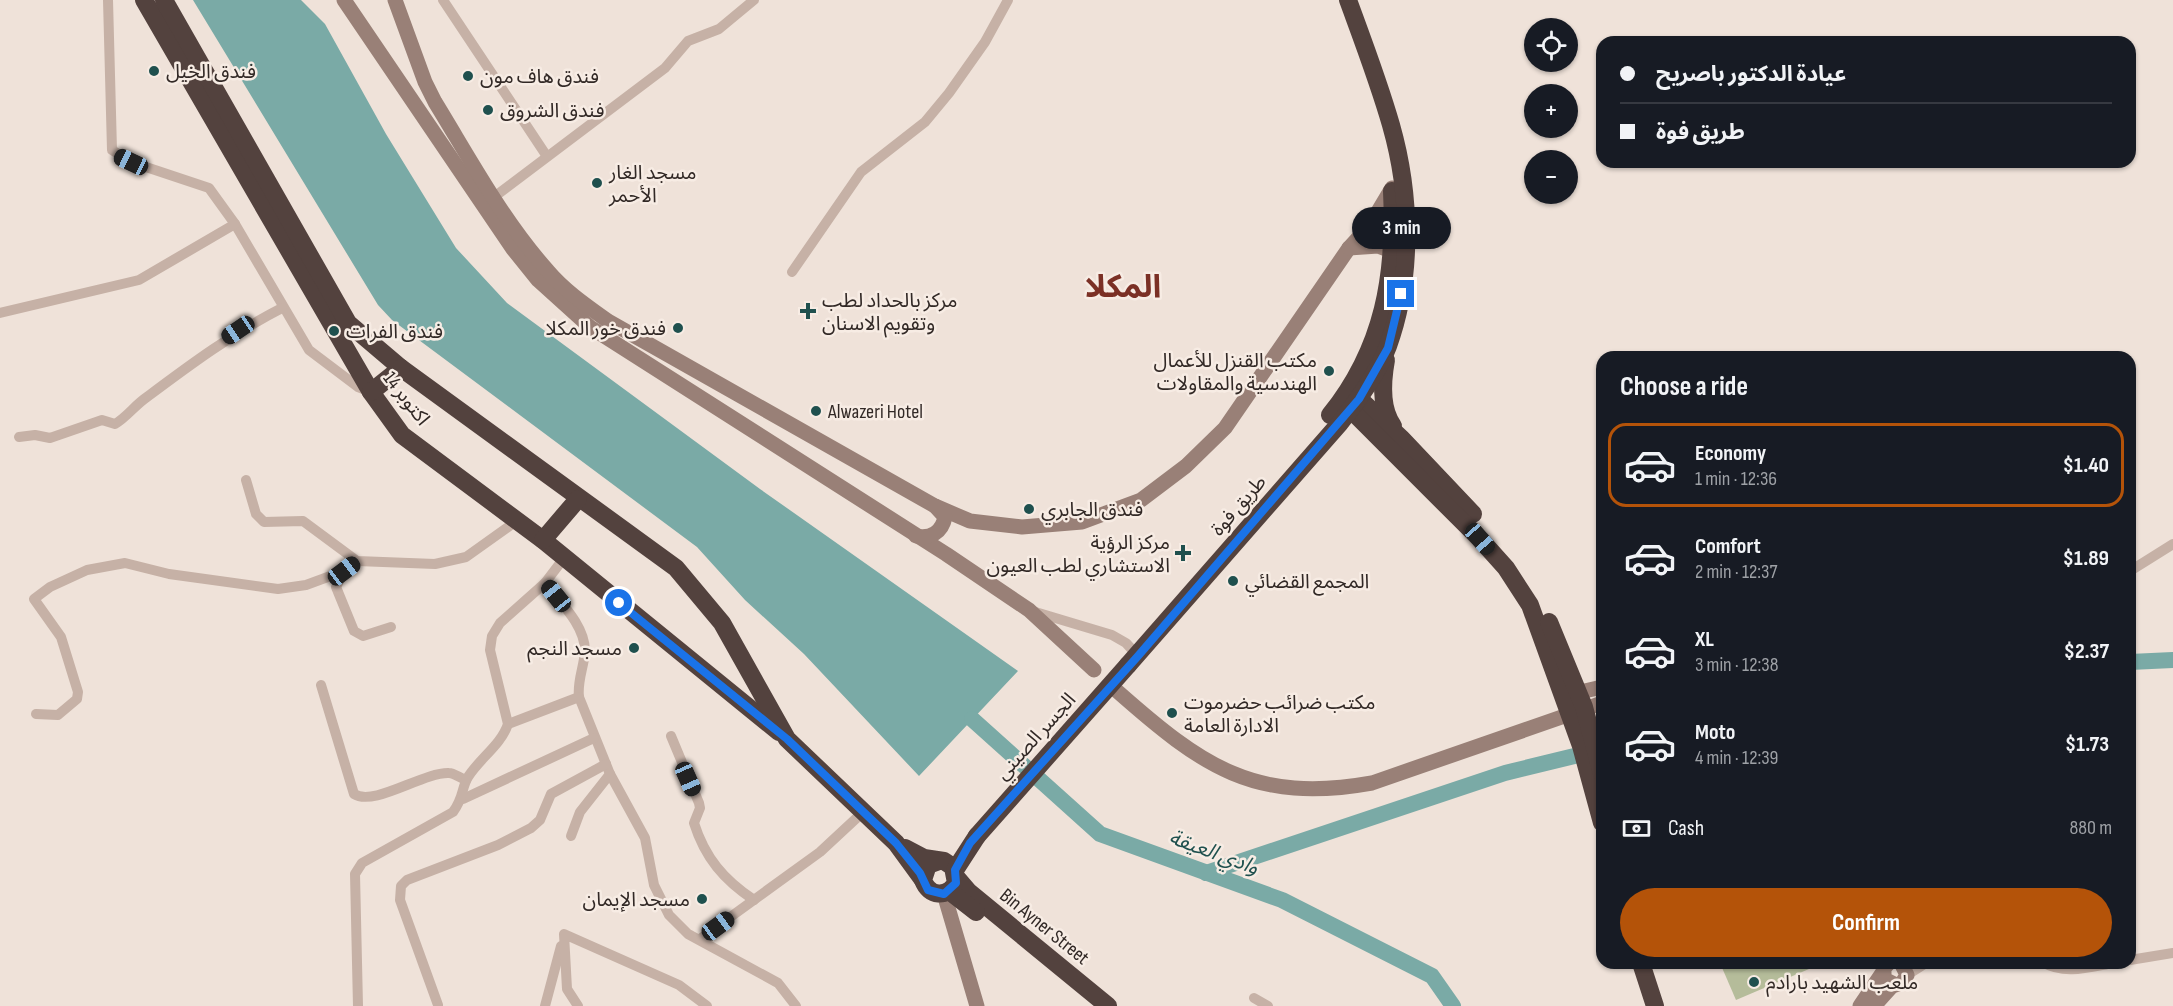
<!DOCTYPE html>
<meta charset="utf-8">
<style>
body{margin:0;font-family:"Sofia Sans Condensed","Noto Sans Arabic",sans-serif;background:#20242c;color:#f1f3f6;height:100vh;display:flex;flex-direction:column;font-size:22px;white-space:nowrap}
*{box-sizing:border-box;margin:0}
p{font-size:20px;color:#9ea1a6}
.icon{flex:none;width:33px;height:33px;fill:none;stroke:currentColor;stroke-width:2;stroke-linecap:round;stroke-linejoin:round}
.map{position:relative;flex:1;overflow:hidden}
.drawer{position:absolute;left:1596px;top:351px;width:540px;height:618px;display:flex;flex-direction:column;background:#171b24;border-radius:18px;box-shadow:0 2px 4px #0004}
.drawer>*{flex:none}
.guide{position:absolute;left:1596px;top:36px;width:540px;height:132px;border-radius:18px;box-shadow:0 2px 4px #0004;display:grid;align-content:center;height:132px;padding:0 24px;background:#171b24}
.tools{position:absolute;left:1524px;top:18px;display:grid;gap:12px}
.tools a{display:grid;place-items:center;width:54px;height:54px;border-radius:50%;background:#171b24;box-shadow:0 2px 4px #0004;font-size:30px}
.end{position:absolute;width:27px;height:27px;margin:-14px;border:8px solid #1a73e8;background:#fff;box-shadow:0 0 0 3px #fff}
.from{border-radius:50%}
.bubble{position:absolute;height:42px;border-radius:21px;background:#171b24;box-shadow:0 2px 4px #0004;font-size:20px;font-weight:700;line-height:42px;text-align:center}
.car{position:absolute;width:18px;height:36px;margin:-18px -9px;border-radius:8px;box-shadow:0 0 4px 2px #0007;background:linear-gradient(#222 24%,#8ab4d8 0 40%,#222 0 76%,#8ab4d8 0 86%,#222 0)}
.guide b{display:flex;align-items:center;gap:21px;height:57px;font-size:22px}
.guide b+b{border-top:2px solid #363941}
.guide i{width:15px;height:15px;background:#f1f3f6}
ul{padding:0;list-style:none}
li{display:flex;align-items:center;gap:18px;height:84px;margin:0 12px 9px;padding:0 12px;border:3px solid transparent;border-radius:18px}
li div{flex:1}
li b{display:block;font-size:22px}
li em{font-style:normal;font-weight:700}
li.on{border-color:#b45309}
li>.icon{width:54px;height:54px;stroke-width:1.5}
h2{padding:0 24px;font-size:27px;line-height:72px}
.pay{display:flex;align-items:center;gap:15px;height:66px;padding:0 24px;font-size:22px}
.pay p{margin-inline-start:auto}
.cta{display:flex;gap:12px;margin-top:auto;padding:12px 24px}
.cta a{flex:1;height:69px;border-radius:36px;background:#b45309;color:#fff;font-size:24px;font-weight:700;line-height:69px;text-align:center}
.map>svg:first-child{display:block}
.green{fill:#b5bc9a}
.water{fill:#7aaaa6}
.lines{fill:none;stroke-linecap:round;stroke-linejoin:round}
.river{stroke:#7aaaa6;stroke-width:16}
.street{stroke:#c6b1a6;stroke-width:10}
.secondary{stroke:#998077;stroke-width:15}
.highway{stroke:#53423e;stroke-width:18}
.highway-bridge{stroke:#53423e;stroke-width:18}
.route{stroke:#1a73e8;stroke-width:8}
.poi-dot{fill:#1f504e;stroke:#f7ece4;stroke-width:2}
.labels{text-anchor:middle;stroke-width:5;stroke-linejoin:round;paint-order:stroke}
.poi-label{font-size:20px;fill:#322926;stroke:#f7ece4;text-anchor:start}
.street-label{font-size:20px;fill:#322926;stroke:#f7ece4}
.water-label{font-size:21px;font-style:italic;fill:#1f504e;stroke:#f7ece4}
.town-label{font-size:32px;font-weight:bold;fill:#7b3025;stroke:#f7ece4}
</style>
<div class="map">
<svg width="2173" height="1006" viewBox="0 0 2173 1006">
<rect width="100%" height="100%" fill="#efe2d9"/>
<path class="green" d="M1720,963H1823L1736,1000Z"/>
<path class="water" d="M193,0H301L325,24L386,134L456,248L507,303L760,489L1018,671L919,776L804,654L745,600L697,547L392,320L378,305Z"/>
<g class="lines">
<g class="river">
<path d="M2130,662L2173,660"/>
<path d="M972,719L1100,834L1282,900L1432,976L1453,1006"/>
<path d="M1206,873L1505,773L1595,751"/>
</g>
<g class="street">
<path d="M443,0L546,155"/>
<path d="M494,197L665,68L688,41L719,29L754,0"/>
<path d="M235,224L309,350L358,387L371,392"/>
<path d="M792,272L861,172L925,122L949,93L985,42L1008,0"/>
<path d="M0,313L139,280L235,224L209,188L131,162L112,150L108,0"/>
<path d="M19,437L35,435L50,438L102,420L115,424C127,417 135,405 147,397C191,364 233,333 282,308"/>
<path d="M246,480L256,514L264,522L303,521L357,561L435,564L466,557L515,522"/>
<path d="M344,571L336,587L354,631L363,636L391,627"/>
<path d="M2130,571L2173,544"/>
<path d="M545,583C560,602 585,625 585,651C584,667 577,681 579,697L610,774L645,838L654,885L669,915L688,934L778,983L796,1006"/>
<path d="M1032,611L1112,635L1126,643L1138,656"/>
<path d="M321,685L354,794C374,807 423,772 449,773C454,773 460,778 466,780"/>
<path d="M36,714L58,715L77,699L78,692L61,637L34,599L50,587L87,570L125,563L169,574L278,589L306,585L344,571L357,561"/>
<path d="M508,724L579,697"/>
<path d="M671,736L699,803L700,808L694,823C705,858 724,880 754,900"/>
<path d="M463,799L594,738"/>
<path d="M571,836L580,812L610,774"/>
<path d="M700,939L820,852L862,813"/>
<path d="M2130,960L2173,953"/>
<path d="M2044,963C2065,975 2090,967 2113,963"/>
<path d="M1907,975L1926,963"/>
<path d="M1254,998L1268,1006"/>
<path d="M438,1005L400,900L401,886L407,880L498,845L531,828L540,820L551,794L606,764"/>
<path d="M358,1006L355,874L362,863L453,812C464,797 461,789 468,777C480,758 501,745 508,724L490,650L492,636L500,623L545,583L564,558"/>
<path d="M545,1006L561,946"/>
<path d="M578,1006L567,989L564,934L679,985L707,1006"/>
</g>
<g class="secondary">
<path d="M344,0L513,249L538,280L590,327L946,554L1029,610L1094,670"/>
<path d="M395,0L425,82L435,102C470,159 503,221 548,271C565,291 587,306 608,321L935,506L970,521L1022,527L1082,522L1141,500L1186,466L1225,428L1349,248L1370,225L1392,188"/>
<path d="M1349,248L1378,246L1402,255"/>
<path d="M916,536C931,539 942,532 945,517L935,506"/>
<path d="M1117,691C1202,766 1254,804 1372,783L1602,703"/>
<path d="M1567,695L1602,687"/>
<path d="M944,894L977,1006"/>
<path d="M1889,963L1884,968V979L1896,985L1902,983L1907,975L1901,963"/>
<path d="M1860,1006L1883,972"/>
<path d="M1874,1006L1893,985"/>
</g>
<g class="highway">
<path d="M144,0L371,392L402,435L543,540L779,732"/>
<path d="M164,0L348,323L401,368L676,568L722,623L787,739L896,843L923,880"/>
<path d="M1386,360C1382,382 1380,408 1393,426"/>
<path d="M1351,391L1401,438L1473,514"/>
<path d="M371,392L401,368"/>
<path d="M1343,402L1480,539L1506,568L1530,605L1581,746L1602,823"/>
<path d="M1330,415C1384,348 1396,275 1392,191"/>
<path d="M543,540L578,499"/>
<path d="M1549,622L1584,707L1602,774"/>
<path d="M1128,665L1340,423C1358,400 1378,373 1388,346C1413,277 1411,195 1391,125C1379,83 1363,41 1348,0"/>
<path d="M905,848L924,858L944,861L953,867L956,883C947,898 929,897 923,880L928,865L939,861"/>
<path d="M955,870L977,836"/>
<path d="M957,878L969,892L1108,1006"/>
<path d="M949,891L976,912"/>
<path d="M1641,963L1655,1006"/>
</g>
<path class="highway-bridge" d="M977,836L1128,665"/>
</g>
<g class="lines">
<path class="route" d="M619,603L787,739L896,843L920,873L928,890L944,894L956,883L955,870L970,843L1138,656L1359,399L1388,348L1401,294"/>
</g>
<g class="poi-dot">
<circle cx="154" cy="71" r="6"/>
<circle cx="468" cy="76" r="6"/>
<circle cx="488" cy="110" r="6"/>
<circle cx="597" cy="183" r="6"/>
<path d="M805 302h6v6h6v6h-6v6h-6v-6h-6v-6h6z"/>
<circle cx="678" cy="328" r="6"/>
<circle cx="334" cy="331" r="6"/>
<circle cx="1329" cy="371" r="6"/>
<circle cx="816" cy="411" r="6"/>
<circle cx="1029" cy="509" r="6"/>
<path d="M1180 544h6v6h6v6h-6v6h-6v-6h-6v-6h6z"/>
<circle cx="1233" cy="581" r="6"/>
<circle cx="634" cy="648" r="6"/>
<circle cx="1172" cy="713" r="6"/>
<circle cx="702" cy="899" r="6"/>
<circle cx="1754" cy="982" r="6"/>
</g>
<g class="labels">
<g class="poi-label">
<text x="166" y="78">فندق الخيل</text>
<text x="480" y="83">فندق هاف مون</text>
<text x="500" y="117">فندق الشروق</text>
<text x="609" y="179">مسجد الغار<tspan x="609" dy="23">الأحمر</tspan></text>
<text x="822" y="307">مركز بالحداد لطب<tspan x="822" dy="23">وتقويم الاسنان</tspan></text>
<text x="666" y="335" text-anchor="end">فندق خور المكلا</text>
<text x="346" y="338">فندق الفرات</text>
<text x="1317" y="367" text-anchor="end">مكتب القنزل للأعمال<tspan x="1317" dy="23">الهندسية والمقاولات</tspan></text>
<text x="828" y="418">Alwazeri Hotel</text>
<text x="1041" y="516">فندق الجابري</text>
<text x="1170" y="549" text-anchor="end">مركز الرؤية<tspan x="1170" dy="23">الاستشاري لطب العيون</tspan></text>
<text x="1245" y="588">المجمع القضائي</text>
<text x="622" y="655" text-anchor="end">مسجد النجم</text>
<text x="1184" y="709">مكتب ضرائب حضرموت<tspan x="1184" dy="23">الادارة العامة</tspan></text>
<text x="690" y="906" text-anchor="end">مسجد الإيمان</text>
<text x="1766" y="989">ملعب الشهيد بارادم</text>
</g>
<g class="street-label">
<text transform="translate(407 398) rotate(52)" y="7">14 اكتوبر</text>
<text transform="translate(1238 505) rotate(-49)" y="7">طريق فوة</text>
<text transform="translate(1035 736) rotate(-48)" y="7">الجسر الصيني</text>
<text transform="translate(1045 926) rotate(39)" y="7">Bin Ayner Street</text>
</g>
<g class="water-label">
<text transform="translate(1214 852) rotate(20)" y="7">وادي العيقة</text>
</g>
<g class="town-label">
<text x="1123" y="297">المكلا</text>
</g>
</g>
</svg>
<div class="tools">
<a><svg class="icon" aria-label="locate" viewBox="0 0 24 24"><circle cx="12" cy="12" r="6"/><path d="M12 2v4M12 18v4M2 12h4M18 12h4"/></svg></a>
<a>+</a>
<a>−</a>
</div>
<i class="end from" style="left:619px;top:603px"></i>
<i class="end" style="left:1401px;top:294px"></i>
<div class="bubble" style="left:1352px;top:207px;width:99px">3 min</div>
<i class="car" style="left:131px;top:162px;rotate:295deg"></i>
<i class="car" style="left:238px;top:330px;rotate:236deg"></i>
<i class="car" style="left:1480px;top:539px;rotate:139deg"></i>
<i class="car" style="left:344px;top:571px;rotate:53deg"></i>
<i class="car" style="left:556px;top:596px;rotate:321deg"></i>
<i class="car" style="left:688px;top:779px;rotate:156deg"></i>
<i class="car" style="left:718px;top:926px;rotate:54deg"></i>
<div class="guide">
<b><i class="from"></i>عيادة الدكتور باصريح</b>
<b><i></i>طريق فوة</b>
</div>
<section class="drawer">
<h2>Choose a ride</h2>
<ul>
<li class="on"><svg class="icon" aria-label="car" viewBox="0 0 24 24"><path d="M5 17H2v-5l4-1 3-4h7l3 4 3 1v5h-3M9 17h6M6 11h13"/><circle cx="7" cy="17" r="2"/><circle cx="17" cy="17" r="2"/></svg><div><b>Economy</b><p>1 min · 12:36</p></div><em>$1.40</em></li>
<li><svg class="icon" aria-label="car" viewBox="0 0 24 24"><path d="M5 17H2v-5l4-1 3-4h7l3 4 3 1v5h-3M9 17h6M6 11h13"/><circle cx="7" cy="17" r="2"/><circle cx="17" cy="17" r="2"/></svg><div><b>Comfort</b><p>2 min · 12:37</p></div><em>$1.89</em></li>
<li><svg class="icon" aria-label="car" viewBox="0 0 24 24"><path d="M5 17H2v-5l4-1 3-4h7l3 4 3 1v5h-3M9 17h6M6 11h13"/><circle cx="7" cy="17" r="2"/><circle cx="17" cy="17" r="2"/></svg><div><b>XL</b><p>3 min · 12:38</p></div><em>$2.37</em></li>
<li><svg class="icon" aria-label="car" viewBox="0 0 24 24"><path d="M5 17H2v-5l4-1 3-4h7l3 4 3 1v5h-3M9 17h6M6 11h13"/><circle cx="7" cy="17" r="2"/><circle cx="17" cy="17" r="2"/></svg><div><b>Moto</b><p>4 min · 12:39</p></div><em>$1.73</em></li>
</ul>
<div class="pay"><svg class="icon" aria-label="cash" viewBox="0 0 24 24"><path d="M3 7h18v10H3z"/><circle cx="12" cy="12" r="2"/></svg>Cash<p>880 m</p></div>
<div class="cta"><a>Confirm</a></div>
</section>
</div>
